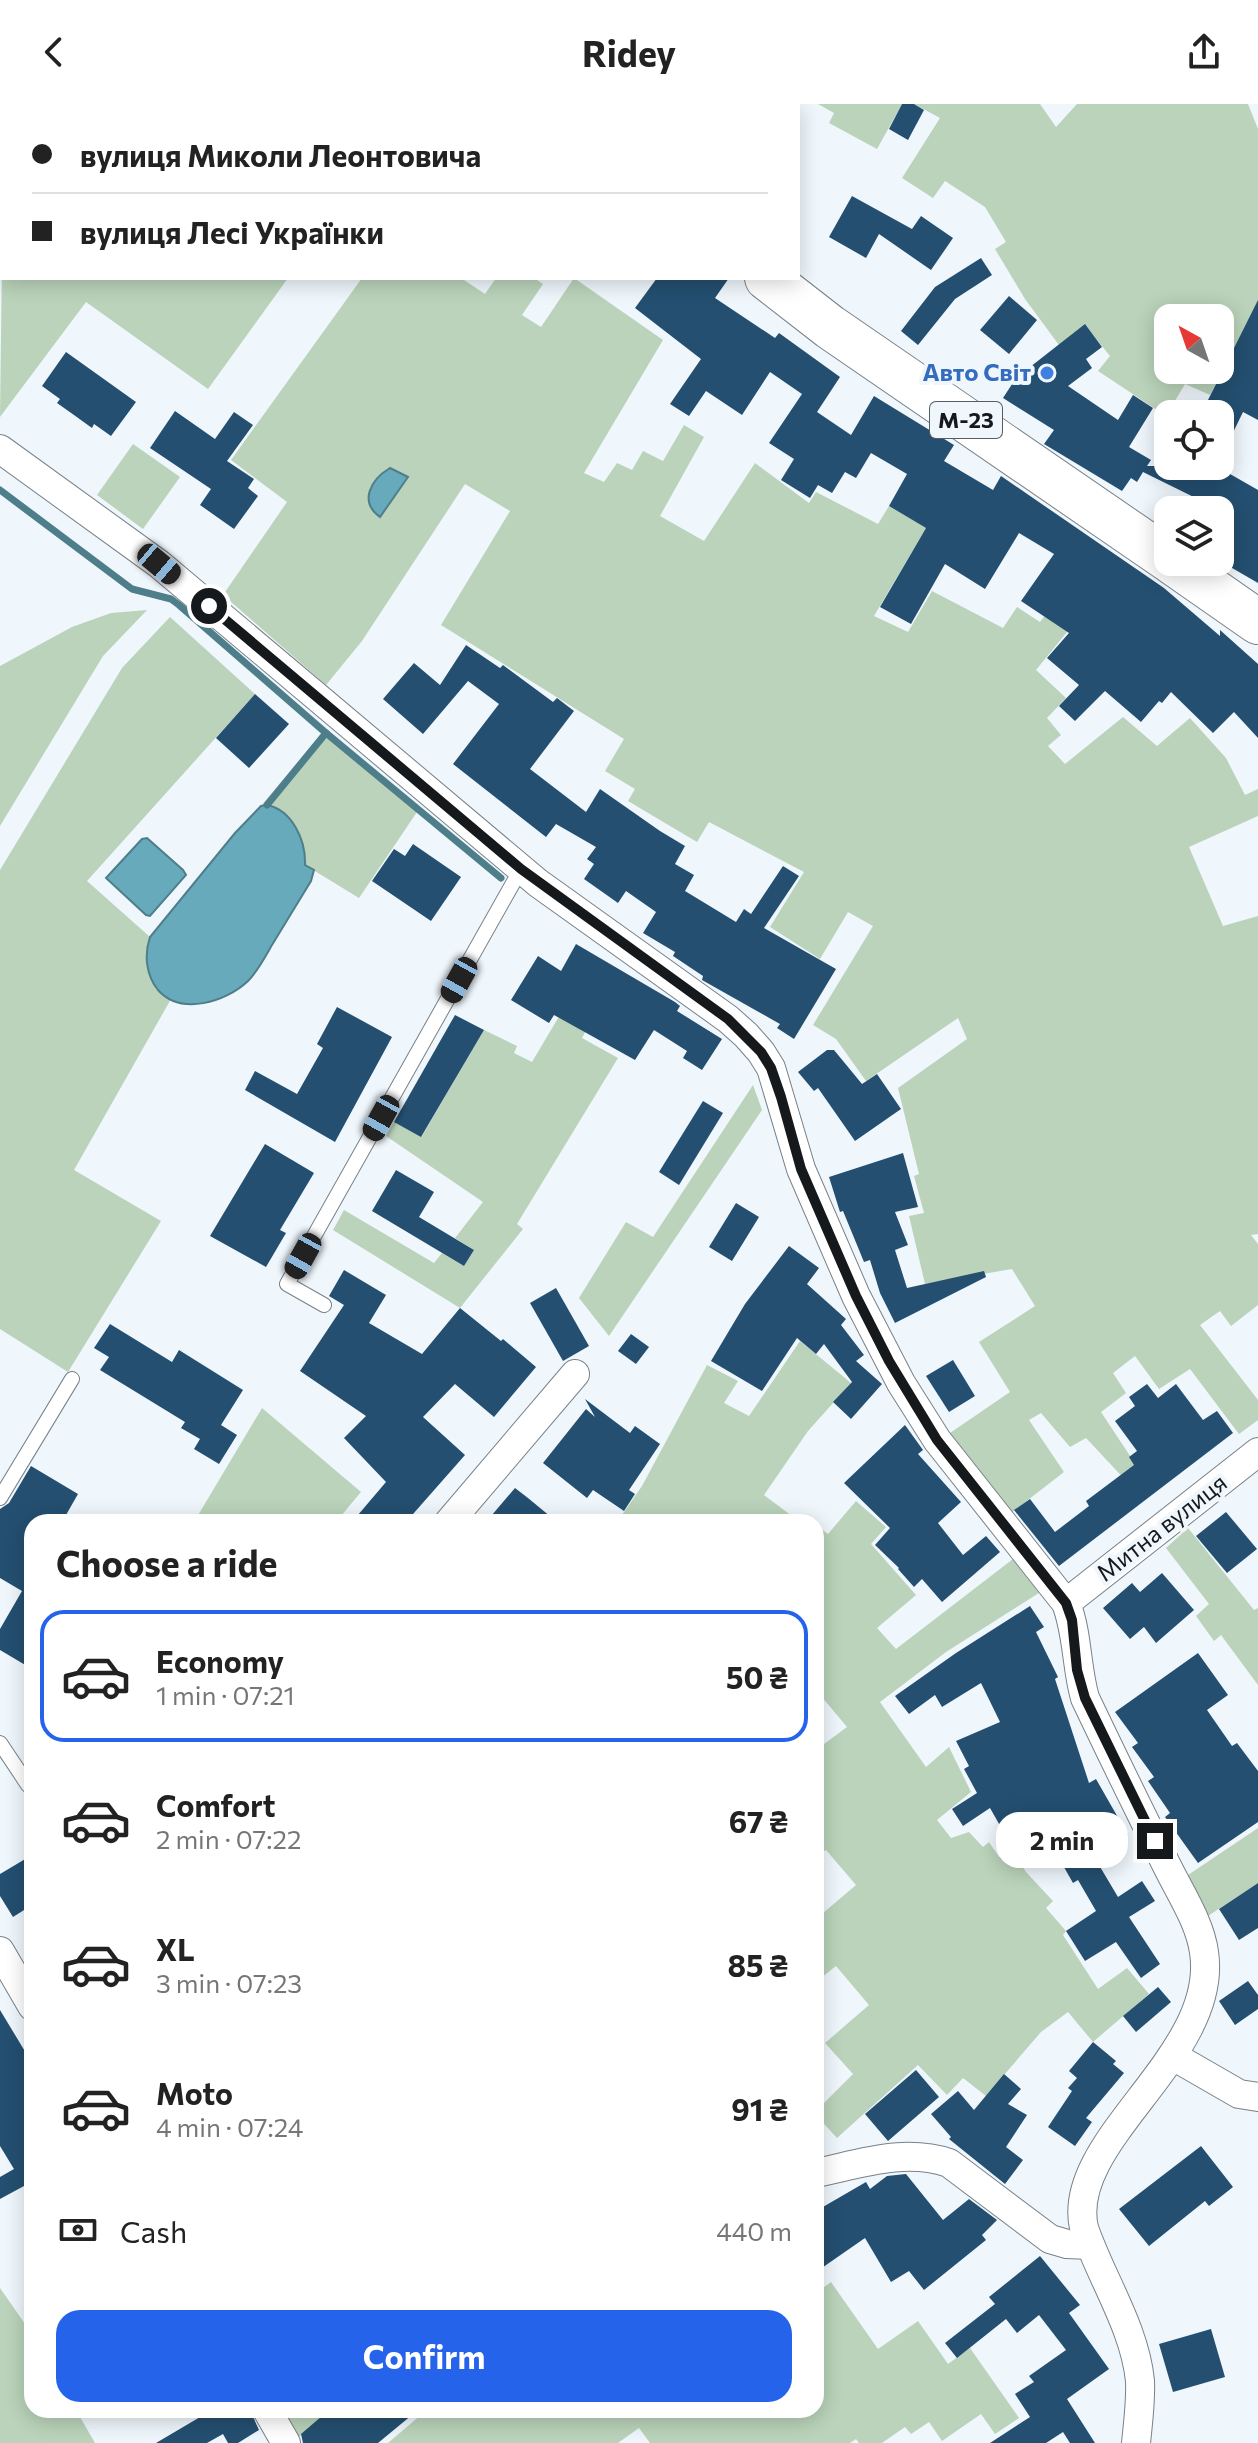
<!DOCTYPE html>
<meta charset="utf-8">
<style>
body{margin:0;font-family:Commissioner,sans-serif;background:#f2f2f2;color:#222;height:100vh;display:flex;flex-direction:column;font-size:30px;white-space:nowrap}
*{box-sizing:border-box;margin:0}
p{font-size:26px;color:#767676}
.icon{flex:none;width:44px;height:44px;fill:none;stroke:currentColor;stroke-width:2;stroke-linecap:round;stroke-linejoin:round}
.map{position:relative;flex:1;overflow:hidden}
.details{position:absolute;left:24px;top:1410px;width:800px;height:904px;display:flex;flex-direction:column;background:#fff;border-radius:24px;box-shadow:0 4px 20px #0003}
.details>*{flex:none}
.banner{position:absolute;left:0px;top:0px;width:800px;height:176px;box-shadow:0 4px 20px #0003;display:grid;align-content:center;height:176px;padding:0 32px;background:#fff}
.needle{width:52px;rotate:320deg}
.buttons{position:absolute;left:1154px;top:200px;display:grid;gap:16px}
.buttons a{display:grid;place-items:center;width:80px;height:80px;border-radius:16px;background:#fff;box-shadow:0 4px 20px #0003;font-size:40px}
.end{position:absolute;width:36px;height:36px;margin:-18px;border:10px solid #16191c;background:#fff;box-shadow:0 0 0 4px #fff}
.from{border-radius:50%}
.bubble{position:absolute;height:56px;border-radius:24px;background:#fff;box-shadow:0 4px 20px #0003;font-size:26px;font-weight:700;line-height:56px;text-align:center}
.car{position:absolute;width:24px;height:48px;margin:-24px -12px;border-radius:10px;box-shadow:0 0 6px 2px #0007;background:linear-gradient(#222 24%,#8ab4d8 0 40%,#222 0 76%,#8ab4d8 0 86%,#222 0)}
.banner b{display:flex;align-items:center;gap:28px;height:76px;font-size:30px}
.banner b+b{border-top:2px solid #e0e0e0}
.banner i{width:20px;height:20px;background:#222}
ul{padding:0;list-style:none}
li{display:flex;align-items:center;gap:24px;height:132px;margin:0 16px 12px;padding:0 16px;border:4px solid transparent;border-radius:24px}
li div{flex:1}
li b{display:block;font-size:30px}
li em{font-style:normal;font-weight:700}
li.active{border-color:#2563eb}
li>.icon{width:72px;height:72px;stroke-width:1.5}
h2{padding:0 32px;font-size:36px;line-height:96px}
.pay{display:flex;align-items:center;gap:20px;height:88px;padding:0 32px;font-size:30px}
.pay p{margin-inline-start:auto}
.cta{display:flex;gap:16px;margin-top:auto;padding:16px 32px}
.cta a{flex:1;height:92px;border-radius:24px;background:#2563eb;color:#fff;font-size:32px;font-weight:700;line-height:92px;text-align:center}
header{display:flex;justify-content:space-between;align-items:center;height:104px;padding:0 32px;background:#fff;font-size:36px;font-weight:700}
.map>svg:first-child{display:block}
.green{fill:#bad3ba;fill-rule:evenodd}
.water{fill:#67aabb;stroke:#4f7e8b;stroke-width:2}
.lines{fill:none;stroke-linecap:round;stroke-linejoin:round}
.stream{stroke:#4f7e8b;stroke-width:7}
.building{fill:#244f70}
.lane-casing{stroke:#788188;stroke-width:16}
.street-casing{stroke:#788188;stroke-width:30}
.highway-casing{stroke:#788188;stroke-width:46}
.lane{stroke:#fff;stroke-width:14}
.street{stroke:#fff;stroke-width:28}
.highway{stroke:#fff;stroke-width:44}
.route{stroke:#16191c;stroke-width:10}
.shop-dot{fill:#3f7fe0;stroke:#eff7fd;stroke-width:3}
.labels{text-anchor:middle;stroke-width:8;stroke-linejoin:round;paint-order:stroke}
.shield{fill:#eff7fd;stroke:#575c60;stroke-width:2}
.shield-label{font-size:22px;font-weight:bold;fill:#16191c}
.shop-label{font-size:24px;font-weight:bold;fill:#366cbe;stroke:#eff7fd;text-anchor:end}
.street-label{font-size:24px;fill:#16191c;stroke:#eff7fd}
</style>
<header><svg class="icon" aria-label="back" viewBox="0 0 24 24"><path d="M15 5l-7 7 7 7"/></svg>Ridey<svg class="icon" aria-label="share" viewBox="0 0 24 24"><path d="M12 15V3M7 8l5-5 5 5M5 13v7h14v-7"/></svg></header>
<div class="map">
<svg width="1258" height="2339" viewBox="0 0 1258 2339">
<rect width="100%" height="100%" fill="#eff7fd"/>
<g class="green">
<path d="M3,0H361L364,2H5Z"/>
<path d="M818,0H902L877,45L829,19L834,9Z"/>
<path d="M914,0H1040L1056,23L1077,0H1248L1258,25V197L1210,291L1185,280L1166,312L1098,267L1110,252L1085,221L1059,241L1025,195L995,145L1006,138L985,103L945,77L933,94L902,74L940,14ZM1168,214H1220V266H1168Z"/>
<path d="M2,152V174H288L208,285L86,198L0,313Z"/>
<path d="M362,174H461L485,190L496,174H534L543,180L522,211L541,223L574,174L663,236L584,369L604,378L617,359L632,366L643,347L663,357L684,321L704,333L660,412L704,437L755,359L809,399L816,388L878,420L889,402L926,424L874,512L908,528L932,487L1003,524L1017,503L1040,518L1053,501L1076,517L1036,566L1066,594L1047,614L1061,631L1048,642L1065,660L1123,613L1157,642L1190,614L1226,654L1245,691L1258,685V712L1189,743L1223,822L1258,812V1130L1251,1131L1258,1140V1201L1231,1222L1220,1207L1200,1221L1258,1296V1316L1239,1330L1190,1265L1159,1285L1135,1252L1113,1269L1126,1289L1101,1308L1144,1373L1131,1382L1086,1334L1070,1343L1041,1309L1029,1316L1064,1368L1010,1410L950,1329L1010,1288L979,1238L1035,1202L1012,1165L925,1180L909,1112L924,1109L914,1072L919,1070L898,984L967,935L958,914L866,977L836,935L813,921L873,822L848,808L820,855L770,823L804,768L709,718L697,738L628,697L635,685L605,667L624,635L441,521L510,407L465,380L362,537L326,581L223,491L287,398L231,356Z"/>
<path d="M133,340L180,373L143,425L97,391Z"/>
<path d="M147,506L103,552L0,722V562L72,523L111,509Z"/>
<path d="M170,513L255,590L87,777L150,833L147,842L163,891L171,895L74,1066L161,1117L68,1268L0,1225V766L122,564Z"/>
<path d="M322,629L417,708L359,794L305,761V749L261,702Z"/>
<path d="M564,904L591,917L582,934L618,954L517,1120L523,1125L460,1204L333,1126L344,1106L434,1159L442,1149L464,1162L474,1146L455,1134L483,1098L386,1032L394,1018L422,1032L484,926L517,942L514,949L532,958Z"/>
<path d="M753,981L762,1006L609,1232L579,1194L626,1118L653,1133Z"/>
<path d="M800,1237L851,1279L808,1327L764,1391L800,1418H634L622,1411L642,1382L707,1261L738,1277L724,1299L749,1312Z"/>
<path d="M262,1304L361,1388L336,1418H194Z"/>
<path d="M856,1397L886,1423L871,1440L916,1491L877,1524L896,1545L1013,1455L1039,1489L946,1548L880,1598L926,1663L949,1643L971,1688L937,1716L951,1734L969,1728L983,1743L989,1738L999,1753L1012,1746L1026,1768L1053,1797L1046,1804L1066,1827L1063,1831L1098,1885L1127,1864L1149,1890L1093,1938L1068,1908L1041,1928L986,1992L963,1974L947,1991L918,1961L837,2034L816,2011V2007L853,1970L825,1939L869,1901L836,1862L816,1878V1815L856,1781L826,1746L816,1752V1646L847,1623L816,1586V1421L828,1430Z"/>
<path d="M1188,1424L1254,1506L1258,1504V1581L1221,1531L1214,1537L1196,1512L1209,1500L1166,1444Z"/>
<path d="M1258,1724V1779L1208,1812L1188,1771Z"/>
<path d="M831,2178L878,2245L918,2217L948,2260L970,2244L1019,2314L995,2330L981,2310L942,2337L929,2318L911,2330L905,2323L882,2339H859L856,2335L850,2339H650L639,2324L618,2339H388L422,2310L419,2306H816V2189Z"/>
<path d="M0,2184L32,2230V2306H76L95,2339H0Z"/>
<path d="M283,2306H329L299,2333Z"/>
</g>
<g class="water">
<path d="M390,364L408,373L380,413C359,398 370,376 390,364Z"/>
<path d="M267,701C292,706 306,736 305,761L314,766L311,777C298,798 285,820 272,841C265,853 258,867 248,877C226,898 181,912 158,886C146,871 144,851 150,833L235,729L261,702Z"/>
<path d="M147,734L183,766L186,771L150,812L146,811L106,774L142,735Z"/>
</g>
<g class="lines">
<g class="stream">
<path d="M0,386L132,485L171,495L179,501L326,629L267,701"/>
<path d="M326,629L501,774"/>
</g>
</g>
<g class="building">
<path d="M902,0H914L924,6L908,36L889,25Z"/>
<path d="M852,92L912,125L921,112L953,134L931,166L879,130L866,154L829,133Z"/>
<path d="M981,154L992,171L955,195L918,241L901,227L935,183Z"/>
<path d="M657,174H729L715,194L775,234L779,229L840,273L817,308L851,331L874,292L954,341L944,357L993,386L1001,372L1164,484L1220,532V526L1258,560V634L1234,608L1213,629L1171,588L1162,599L1159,597L1141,618L1105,587L1075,617L1059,602L1079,581L1047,554L1069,529L1021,497L1054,450L1019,429L985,485L945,460L911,520L880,503L926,424L889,402L907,370L871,349L856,374L845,368L832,389L818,381L810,394L781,376L794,355L769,339L802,290L770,268L742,311L706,287L689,312L670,300L701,255L635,204Z"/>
<path d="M1009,192L1037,216L1009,250L980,226Z"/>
<path d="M1258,196V316L1243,308L1220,355V310H1201Z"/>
<path d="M1085,220L1102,243L1086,255L1092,264L1068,282L1118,316L1133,291L1153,304L1129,343L1151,356L1147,362H1216L1258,386V479L1220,457V406L1143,368L1137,378L1131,374L1122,387L1044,340L1054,326L1003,294L1016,274Z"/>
<path d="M66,248L136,298L111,332L94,320L92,324L74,311L57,299L60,295L42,282Z"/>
<path d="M175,307L215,335L234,308L253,321L227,357L254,375L248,384L258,392L234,425L200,401L211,385L150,344Z"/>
<path d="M466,541L500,564L503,561L553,598L557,594L574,607L530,665L586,708L600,685L660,727L685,742L675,760L694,771L685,787L736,818L744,805L751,810L783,762L799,772L764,824L836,865L794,935L777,924L780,920L702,876L703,872L673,852L675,848L643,829L656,808L626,787L618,799L584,775L594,760L587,755L596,743L556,720L546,733L453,660L499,600L468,577L423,630L383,595L414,559L440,581Z"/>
<path d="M255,590L289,620L249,664L216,634Z"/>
<path d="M413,740L461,773L431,817L372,777L394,745L405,752Z"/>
<path d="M576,840L675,898L680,902L677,907L722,935L702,966L683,954L687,947L654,926L635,956L554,911L549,919L511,896L538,852L561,867Z"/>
<path d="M337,903L392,933L335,1038L245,986L255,967L297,990L323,944L317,940Z"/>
<path d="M455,911L484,926L421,1033L394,1018Z"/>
<path d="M827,946H834L862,980L877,970L901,1005L855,1037L818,984L814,987L798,968Z"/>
<path d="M703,997L723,1009L679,1081L659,1068Z"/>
<path d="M265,1040L314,1069L280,1126L286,1129L266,1163L210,1132Z"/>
<path d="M903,1049L918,1103L895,1108L908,1141L895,1146L907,1184L984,1167L986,1173L895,1219L880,1189L870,1156L864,1158L843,1107L840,1108L829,1073Z"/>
<path d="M396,1066L434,1088L419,1113L474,1146L464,1162L372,1107Z"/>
<path d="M736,1099L759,1113L732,1157L709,1143Z"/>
<path d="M789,1142L819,1164L807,1180L846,1215L841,1221L864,1251L856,1257L882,1280L851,1315L833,1298L852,1278L824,1240L816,1250L797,1234L762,1287L711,1257L745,1200Z"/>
<path d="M344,1166L386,1191L369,1219L422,1250L460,1204L501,1237L503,1235L536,1263L494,1313L455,1280L423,1313L465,1351L406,1418H352L386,1378L344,1334L366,1312L300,1267L344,1201L329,1192Z"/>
<path d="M556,1184L589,1242L563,1257L530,1199Z"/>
<path d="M110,1220L172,1258L179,1246L243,1286L221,1321L237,1331L219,1360L194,1345L200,1335L181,1324L185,1318L100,1266L109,1253L94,1244Z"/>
<path d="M631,1230L649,1243L636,1260L618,1247Z"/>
<path d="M953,1256L975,1292L949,1308L926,1272Z"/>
<path d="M1147,1280L1158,1294L1176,1280L1203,1316L1217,1307L1233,1329L1059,1462L1014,1406L1030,1395L1055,1428L1089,1402L1086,1397L1134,1361L1129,1353L1137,1347L1115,1317L1135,1302L1129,1293Z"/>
<path d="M585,1295L630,1329L635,1322L660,1340L629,1386L635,1390L624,1407L593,1386L587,1394L543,1359L586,1305L595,1313Z"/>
<path d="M905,1321L923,1346L918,1350L961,1398L938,1419L963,1451L986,1432L1000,1448L942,1498L922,1475L914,1483L898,1465L899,1464L875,1441L890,1424L844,1379Z"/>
<path d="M31,1362L78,1390L62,1418H32V1565L0,1546V1525L22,1487L0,1474V1405L9,1399Z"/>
<path d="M515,1384L528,1394L557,1418H486Z"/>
<path d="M1226,1408L1257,1445L1227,1469L1196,1432Z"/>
<path d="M1162,1469L1194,1506L1156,1539L1144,1523L1130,1535L1103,1504L1132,1479L1140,1488Z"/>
<path d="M1030,1502L1044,1523L1036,1528L1058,1573L1055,1575L1089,1679L1096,1675L1128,1731L1093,1751L1118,1793L1142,1777L1155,1797L1129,1813L1160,1860L1141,1874L1116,1838L1085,1857L1066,1827L1096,1807L1078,1776L1073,1779L1056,1749L1034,1762L1019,1737L1011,1741L990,1704L963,1722L952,1705L977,1689L964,1665L969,1662L956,1637L1000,1618L981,1579L942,1603L935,1591L909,1610L895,1592L956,1549Z"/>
<path d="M1198,1549L1228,1591L1207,1606L1232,1642L1237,1639L1258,1667V1718L1198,1759L1165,1713L1170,1709L1148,1677L1154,1673L1132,1643L1138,1639L1115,1608Z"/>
<path d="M32,1751V1801L13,1813L0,1792V1770Z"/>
<path d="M1258,1779V1824L1239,1836L1219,1805Z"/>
<path d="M1248,1877L1258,1891V1905L1235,1921L1219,1897Z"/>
<path d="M1158,1883L1171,1898L1136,1928L1123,1912Z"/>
<path d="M0,1906L32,1959V2095L24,2082L0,2095V2073L14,2065L0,2042Z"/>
<path d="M1093,1938L1116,1957L1113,1960L1124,1969L1086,2014L1092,2018L1075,2042L1048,2023L1072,1987L1068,1984L1077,1974L1069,1967Z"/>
<path d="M916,1966L939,1993L888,2037L865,2010Z"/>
<path d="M1004,1970L1021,1985L1008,2000L1027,2011L1006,2043L1023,2056L1005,2080L949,2035L951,2033L931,2010L958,1987L974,2006Z"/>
<path d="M1201,2042L1233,2083L1209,2102L1205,2097L1149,2142L1119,2105Z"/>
<path d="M906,2070L943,2116L969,2095L997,2116L982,2131L986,2136L924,2186L909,2167L891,2178L865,2134L816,2168V2107L866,2078L870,2085L887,2072Z"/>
<path d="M1040,2152L1080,2201L1069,2209L1109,2265L1067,2295L1095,2339H1070L1063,2328L1046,2339H990L1030,2313L1015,2290L1034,2278L1029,2272L1066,2246L1039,2211L1017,2229L1006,2215L957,2254L945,2239L995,2200L989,2193Z"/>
<path d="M1211,2225L1225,2273L1173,2288L1159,2240Z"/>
<path d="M212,2306H250L259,2326L238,2339H228L223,2330L207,2339H156Z"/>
<path d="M329,2306H418L378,2339H303L301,2330Z"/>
</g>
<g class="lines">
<defs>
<g id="lane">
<path d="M324,1201L287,1180L521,765"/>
<path d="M0,1394L72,1275"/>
<path d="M0,1639L28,1681"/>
</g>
<g id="street">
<path d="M0,345L159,460L538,779L728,915L746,931L761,948L771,964L801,1065L856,1192L901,1279L937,1336L1066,1499C1078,1530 1076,1563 1085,1594C1112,1651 1140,1708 1168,1764C1181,1790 1200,1819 1204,1848C1220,1952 1064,2036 1084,2124C1101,2174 1135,2224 1140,2277C1141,2297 1138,2319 1136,2339"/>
<path d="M449,1418L575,1270"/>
<path d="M1066,1499L1258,1348"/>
<path d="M0,1847L32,1902"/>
<path d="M1173,1952L1239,1990L1258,1993"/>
<path d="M816,2069C860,2060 904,2044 949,2059L1050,2135L1067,2140L1090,2141"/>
<path d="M267,2306L286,2339"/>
</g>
<g id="highway">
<path d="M582,0L584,2"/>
<path d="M767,174L830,223L1168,455"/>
<path d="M1172,458L1258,518"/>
</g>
</defs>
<use href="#lane" class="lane-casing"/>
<use href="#street" class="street-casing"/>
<use href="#highway" class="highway-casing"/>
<use href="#lane" class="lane"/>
<use href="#street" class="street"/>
<use href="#highway" class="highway"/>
</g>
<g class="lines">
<path class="route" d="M209,502L521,765L728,915L761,948L771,964L781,993L801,1065L856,1192L889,1257L937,1336L1066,1499L1072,1516L1077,1566L1085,1594L1155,1737"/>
</g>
<circle class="shop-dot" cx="1047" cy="269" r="8"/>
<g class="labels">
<rect class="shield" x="930" y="298" width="72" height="36" rx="6"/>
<g class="shield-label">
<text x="966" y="324">М-23</text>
</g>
<g class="shop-label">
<text x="1031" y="277">Авто Світ</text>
</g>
<g class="street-label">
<text transform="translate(1162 1424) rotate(-38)" y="8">Митна вулиця</text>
</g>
</g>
</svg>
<div class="buttons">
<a><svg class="needle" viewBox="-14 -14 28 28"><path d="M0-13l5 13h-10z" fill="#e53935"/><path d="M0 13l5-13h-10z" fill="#767676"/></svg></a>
<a><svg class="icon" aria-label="locate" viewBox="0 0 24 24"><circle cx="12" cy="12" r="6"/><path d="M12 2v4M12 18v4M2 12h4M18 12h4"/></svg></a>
<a><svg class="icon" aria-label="layers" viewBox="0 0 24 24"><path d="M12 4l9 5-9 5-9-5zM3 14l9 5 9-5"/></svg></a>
</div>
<i class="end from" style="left:209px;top:502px"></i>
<i class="end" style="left:1155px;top:1737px"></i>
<div class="bubble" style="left:996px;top:1708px;width:132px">2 min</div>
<i class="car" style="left:159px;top:460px;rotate:130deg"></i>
<i class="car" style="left:459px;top:876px;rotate:209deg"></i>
<i class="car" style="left:381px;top:1014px;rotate:209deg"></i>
<i class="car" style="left:303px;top:1152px;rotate:209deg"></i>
<div class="banner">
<b><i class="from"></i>вулиця Миколи Леонтовича</b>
<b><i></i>вулиця Лесі Українки</b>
</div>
<section class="details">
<h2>Choose a ride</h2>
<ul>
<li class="active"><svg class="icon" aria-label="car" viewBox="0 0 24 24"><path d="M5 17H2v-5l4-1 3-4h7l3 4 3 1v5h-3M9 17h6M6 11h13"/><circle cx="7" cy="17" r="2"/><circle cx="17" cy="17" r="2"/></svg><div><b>Economy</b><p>1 min · 07:21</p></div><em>50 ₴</em></li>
<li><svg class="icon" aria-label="car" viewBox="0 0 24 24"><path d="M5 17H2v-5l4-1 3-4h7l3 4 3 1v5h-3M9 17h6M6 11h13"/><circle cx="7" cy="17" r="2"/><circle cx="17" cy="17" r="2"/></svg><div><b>Comfort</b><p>2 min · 07:22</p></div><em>67 ₴</em></li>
<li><svg class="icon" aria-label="car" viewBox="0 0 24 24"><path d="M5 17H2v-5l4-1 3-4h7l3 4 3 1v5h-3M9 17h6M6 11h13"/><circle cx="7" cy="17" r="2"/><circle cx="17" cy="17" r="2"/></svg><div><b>XL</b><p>3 min · 07:23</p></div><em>85 ₴</em></li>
<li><svg class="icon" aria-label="car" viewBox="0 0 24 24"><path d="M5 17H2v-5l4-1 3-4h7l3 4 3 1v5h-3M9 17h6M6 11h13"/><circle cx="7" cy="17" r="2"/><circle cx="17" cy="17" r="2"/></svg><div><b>Moto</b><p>4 min · 07:24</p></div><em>91 ₴</em></li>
</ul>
<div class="pay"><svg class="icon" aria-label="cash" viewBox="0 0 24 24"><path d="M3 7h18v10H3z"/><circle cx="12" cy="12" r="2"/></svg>Cash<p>440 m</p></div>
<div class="cta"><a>Confirm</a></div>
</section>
</div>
